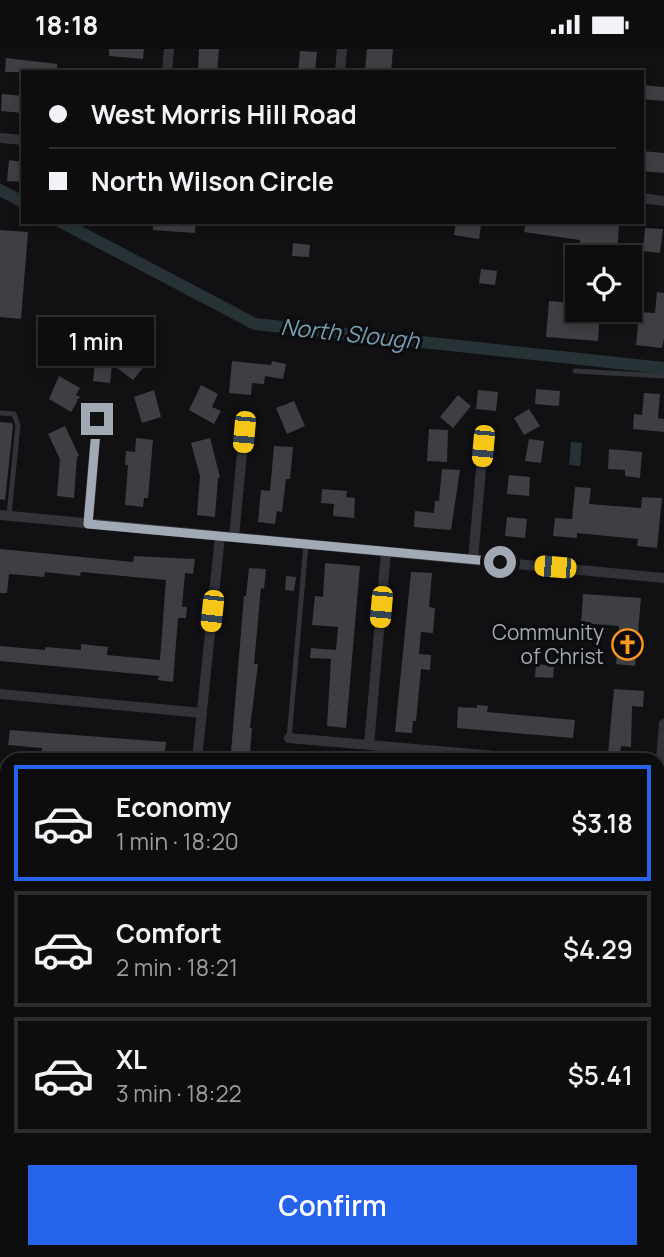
<!DOCTYPE html>
<meta charset="utf-8">
<style>
body{margin:0;font-family:Manrope,sans-serif;background:#1b1b1c;color:#f1f3f6;height:100vh;display:flex;flex-direction:column;font-size:26px;white-space:nowrap}
*{box-sizing:border-box;margin:0}
p{font-size:23px;color:#9a9c9e}
.icon{flex:none;width:38px;height:38px;fill:none;stroke:currentColor;stroke-width:2;stroke-linecap:round;stroke-linejoin:round}
.map{position:relative;flex:1;overflow:hidden}
.drawer{position:absolute;left:0px;top:704px;width:665px;height:506px;display:flex;flex-direction:column;background:#0d0d0e;border-radius:21px 21px 0 0;box-shadow:0 4px 10px #0003,0 0 0 2px #2d2d2e}
.drawer>*{flex:none}
.guide{position:absolute;left:21px;top:21px;width:623px;height:154px;border-radius:0px;box-shadow:0 4px 10px #0003,0 0 0 2px #2d2d2e;display:grid;align-content:center;height:154px;padding:0 28px;background:#0d0d0e}
.tools{position:absolute;left:565px;top:196px;display:grid;gap:14px}
.tools a{display:grid;place-items:center;width:77px;height:77px;border-radius:0px;background:#0d0d0e;box-shadow:0 4px 10px #0003,0 0 0 2px #2d2d2e;font-size:35px}
.end{position:absolute;width:32px;height:32px;margin:-16px;border:9px solid #a1a9b4;background:#111;box-shadow:0 0 0 4px #111}
.from{border-radius:50%}
.bubble{position:absolute;height:49px;border-radius:0px;background:#0d0d0e;box-shadow:0 4px 10px #0003,0 0 0 2px #2d2d2e;font-size:23px;font-weight:600;line-height:49px;text-align:center}
.car{position:absolute;width:21px;height:42px;margin:-21px -10px;border-radius:9px;box-shadow:0 0 5px 2px #0007;background:linear-gradient(#f5c518 24%,#345 0 40%,#f5c518 0 76%,#345 0 86%,#f5c518 0)}
.guide b{display:flex;align-items:center;gap:24px;height:66px;font-size:26px}
.guide b+b{border-top:2px solid #2d2d2e}
.guide i{width:18px;height:18px;background:#f1f3f6}
ul{padding:12px 0 0;list-style:none}
li{display:flex;align-items:center;gap:21px;height:116px;margin:0 14px 10px;padding:0 14px;border:4px solid #2d2d2e;border-radius:0px}
li div{flex:1}
li b{display:block;font-size:26px}
li em{font-style:normal;font-weight:600}
li.active{border-color:#2563eb}
li>.icon{width:63px;height:63px;stroke-width:1.5}
.button{display:flex;gap:14px;margin-top:auto;padding:14px 28px}
.button a{flex:1;height:80px;border-radius:0px;background:#2563eb;color:#fff;font-size:28px;font-weight:600;line-height:80px;text-align:center}
.status{display:flex;justify-content:space-between;align-items:center;height:49px;padding:0 35px;background:#0d0d0e;direction:ltr}
.status svg{height:19px;fill:currentColor}
.map>svg:first-child{display:block}
.built{fill:#1d1d20}
.water{fill:#273237}
.lines{fill:none;stroke-linecap:round;stroke-linejoin:round}
.canal{stroke:#273237;stroke-width:12}
.building{fill:#3d3f43}
.service{stroke:#323338;stroke-width:5}
.minor{stroke:#323338;stroke-width:10}
.route{stroke:#a1a9b4;stroke-width:9}
.labels{text-anchor:middle;stroke-width:6;stroke-linejoin:round;paint-order:stroke}
.poi-label{font-size:21px;fill:#a1a9b4;stroke:#0c0c0e;text-anchor:end}
.water-label{font-size:23px;font-style:italic;fill:#759db2;stroke:#0c0c0e}
</style>
<div class="status"><b>18:18</b><svg viewBox="0 0 49 12"><path d="M0 12V9h3v3zM5 12V6h3v6zM10 12V3h3v9zM15 12V0h3v12zM26 1h20v11H26zM47 4h2v5h-2z"/></svg></div>
<div class="map">
<svg width="664" height="1208" viewBox="0 0 664 1208">
<rect width="100%" height="100%" fill="#111113"/>
<path class="built" d="M658,1102L664,1103V1208H0V1206L4,1205L7,1168V1202H658Z"/>
<path class="water" d="M571,393L582,394L580,417L569,416Z"/>
<g class="lines">
<g class="canal">
<path d="M0,141L23,153"/>
<path d="M61,173L255,275L664,319"/>
</g>
</g>
<g class="building">
<path d="M109,0H144L143,10L109,7Z"/>
<path d="M199,0H219L217,22L198,21Z"/>
<path d="M367,0H393L391,23L365,22Z"/>
<path d="M300,2L317,3L315,23H298Z"/>
<path d="M6,9L57,15V23H5Z"/>
<path d="M642,36L664,38V52L642,50Z"/>
<path d="M2,45L23,47V64L1,62Z"/>
<path d="M642,102L664,104V124L642,122Z"/>
<path d="M9,111L23,113V133L7,132Z"/>
<path d="M153,173H196L195,184L153,181Z"/>
<path d="M456,173H479L481,176L479,190L454,186Z"/>
<path d="M526,173L619,175L617,208H607V203L579,200L580,191L524,183Z"/>
<path d="M645,179L663,180L660,204L643,202Z"/>
<path d="M0,181L28,183L21,270L0,268Z"/>
<path d="M293,194L310,196L309,208L292,207Z"/>
<path d="M481,220L497,222L495,236L479,234Z"/>
<path d="M657,243L664,244V290L662,299L636,296L639,263L655,264Z"/>
<path d="M549,252L575,254L574,273L599,275L598,292L546,288Z"/>
<path d="M96,302L134,305L136,303L148,313L133,331L112,315L110,334L93,332Z"/>
<path d="M232,312L271,316L272,312L286,315L283,330L265,327L264,335L252,334L251,346L229,344Z"/>
<path d="M59,327L80,339L76,346L80,348L71,363L49,350Z"/>
<path d="M201,336L218,345L212,358L221,362L214,375L189,361Z"/>
<path d="M536,340L560,342L559,357L535,355Z"/>
<path d="M154,341L161,368L142,374L134,348Z"/>
<path d="M478,341L498,343L496,362L476,360Z"/>
<path d="M644,344L660,345L658,369L664,370V383L633,380L634,365L642,366Z"/>
<path d="M458,346L471,357L453,379L440,368Z"/>
<path d="M294,352L305,377L287,385L276,359Z"/>
<path d="M529,360L540,377L524,386L514,369Z"/>
<path d="M0,373L12,374L13,377L5,451L0,450Z"/>
<path d="M65,377L79,407L77,408L74,449L57,447L60,410L48,385Z"/>
<path d="M429,380L448,381L447,413L427,412Z"/>
<path d="M136,389L153,391L148,449H144L143,458L125,456L128,416H125L126,402L135,403Z"/>
<path d="M210,389L220,428L218,429L215,468L197,466L200,427L191,394Z"/>
<path d="M529,390L544,392L541,414L525,412Z"/>
<path d="M274,397L293,398L290,430H286L282,463L277,462L275,475L258,473L261,441L270,442Z"/>
<path d="M609,400L642,403L640,429L625,427V421L608,420Z"/>
<path d="M442,420L460,421L451,481L414,478L415,462L434,464L435,452H439Z"/>
<path d="M509,426L530,428L529,447L507,445Z"/>
<path d="M575,438L591,439L589,455L641,459L642,448L662,449L657,499L637,497L638,490L577,484V489L553,487L555,469L572,470Z"/>
<path d="M322,440L347,442L346,448L355,449L354,469L333,467L334,455L321,454Z"/>
<path d="M507,468L527,470L525,489L505,487Z"/>
<path d="M0,500L133,513L134,507L195,510L193,525L185,524L182,558H187L186,569H178L173,633L158,631L159,627L0,612V597L45,601V598L81,601V595L108,598L107,606L160,611L166,531L81,523L80,527L45,523L44,528L9,525L7,544H0Z"/>
<path d="M325,514L360,517L346,679L327,677L331,610L310,609L311,599L336,601L338,578L312,576L315,547L323,548Z"/>
<path d="M249,519L266,520L264,540L261,539L254,615H258L250,679H252L250,704L231,703L244,547H246Z"/>
<path d="M411,523L432,524L429,558L435,559L433,584L421,583L419,605L431,606L430,621L421,620L416,672H413L412,684L395,683Z"/>
<path d="M286,527L296,528L294,542L285,541Z"/>
<path d="M583,545L641,549L635,617L616,615L619,577L581,574Z"/>
<path d="M536,615L554,617L553,629L535,628Z"/>
<path d="M614,640L644,642L643,658L632,657L631,698L621,697L620,706L608,705Z"/>
<path d="M477,656L488,657L487,663L575,671L573,689L457,679L458,658L477,659Z"/>
<path d="M10,681L166,693L164,710L110,709L111,705L87,703V710L41,709L42,699L8,696Z"/>
</g>
<g class="lines">
<g class="service">
<path d="M575,322L664,327"/>
<path d="M0,364L14,365L18,376L9,466"/>
<path d="M289,689L306,495"/>
<path d="M658,1095L664,1096"/>
<path d="M658,1175V1187"/>
<path d="M113,1208V1202"/>
<path d="M295,1208V1202"/>
<path d="M346,1208L347,1202"/>
<path d="M405,1208L406,1202"/>
<path d="M547,1208L548,1202"/>
<path d="M593,1208L594,1202"/>
<path d="M656,1208L657,1202"/>
</g>
<g class="minor">
<path d="M167,23L169,0"/>
<path d="M340,23L342,0"/>
<path d="M0,89L23,91"/>
<path d="M642,149L664,152"/>
<path d="M0,466L664,529"/>
<path d="M88,475L97,370"/>
<path d="M234,488L244,383"/>
<path d="M473,511L483,397"/>
<path d="M0,645L202,664"/>
<path d="M289,689L530,710"/>
<path d="M369,696L386,503"/>
<path d="M197,710L220,487"/>
<path d="M658,744L664,675"/>
<path d="M0,843L7,844"/>
<path d="M658,905H664"/>
<path d="M0,1025L7,1026"/>
<path d="M617,1208V1202"/>
</g>
</g>
<g class="lines">
<path class="route" d="M97,370L88,475L500,513"/>
</g>
<defs>
<symbol id="church-ring" viewBox="-11 -11 22 22"><circle r="9.5" fill="#0c0c0e" stroke="#fd981e" stroke-width="1.5"/><path d="M-1.2-6h2.4v3.5h3.3v2.4h-3.3V6h-2.4V-.1h-3.3v-2.4h3.3Z" fill="#fd981e"/></symbol>
</defs>
<g fill-rule="evenodd">
<use href="#church-ring" x="610" y="578" width="35" height="35"/>
</g>
<g class="labels">
<g class="poi-label">
<text x="604" y="591">Community<tspan x="604" dy="24">of Christ</tspan></text>
</g>
<g class="water-label">
<text transform="translate(350 285) rotate(6)" y="8">North Slough</text>
</g>
</g>
</svg>
<div class="tools">
<a><svg class="icon" aria-label="locate" viewBox="0 0 24 24"><circle cx="12" cy="12" r="6"/><path d="M12 2v4M12 18v4M2 12h4M18 12h4"/></svg></a>
</div>
<i class="end from" style="left:500px;top:513px"></i>
<i class="end" style="left:97px;top:370px"></i>
<div class="bubble" style="left:38px;top:268px;width:116px">1 min</div>
<i class="car" style="left:244px;top:383px;rotate:185deg"></i>
<i class="car" style="left:483px;top:397px;rotate:185deg"></i>
<i class="car" style="left:555px;top:518px;rotate:275deg"></i>
<i class="car" style="left:381px;top:558px;rotate:185deg"></i>
<i class="car" style="left:212px;top:562px;rotate:186deg"></i>
<div class="guide">
<b><i class="from"></i>West Morris Hill Road</b>
<b><i></i>North Wilson Circle</b>
</div>
<section class="drawer">
<ul>
<li class="active"><svg class="icon" aria-label="car" viewBox="0 0 24 24"><path d="M5 17H2v-5l4-1 3-4h7l3 4 3 1v5h-3M9 17h6M6 11h13"/><circle cx="7" cy="17" r="2"/><circle cx="17" cy="17" r="2"/></svg><div><b>Economy</b><p>1 min · 18:20</p></div><em>$3.18</em></li>
<li><svg class="icon" aria-label="car" viewBox="0 0 24 24"><path d="M5 17H2v-5l4-1 3-4h7l3 4 3 1v5h-3M9 17h6M6 11h13"/><circle cx="7" cy="17" r="2"/><circle cx="17" cy="17" r="2"/></svg><div><b>Comfort</b><p>2 min · 18:21</p></div><em>$4.29</em></li>
<li><svg class="icon" aria-label="car" viewBox="0 0 24 24"><path d="M5 17H2v-5l4-1 3-4h7l3 4 3 1v5h-3M9 17h6M6 11h13"/><circle cx="7" cy="17" r="2"/><circle cx="17" cy="17" r="2"/></svg><div><b>XL</b><p>3 min · 18:22</p></div><em>$5.41</em></li>
</ul>
<div class="button"><a>Confirm</a></div>
</section>
</div>
